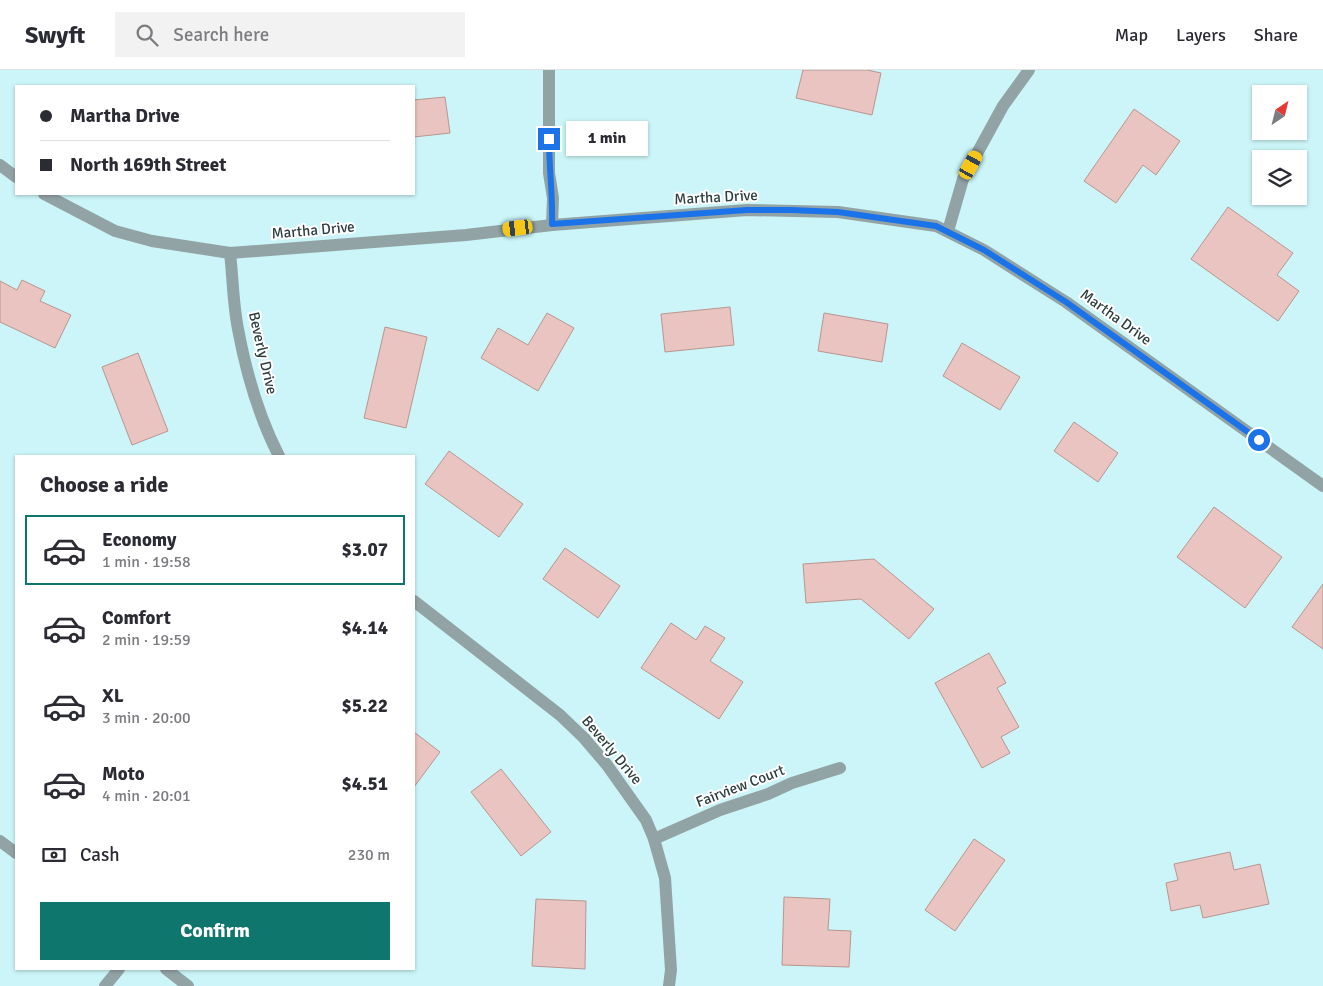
<!DOCTYPE html>
<meta charset="utf-8">
<style>
body{margin:0;font-family:Signika,sans-serif;background:#f2f2f3;color:#2b2b33;height:100vh;display:flex;flex-direction:column;font-size:19px;white-space:nowrap}
*{box-sizing:border-box;margin:0}
p{font-size:16px;color:#7c7c81}
.icon{flex:none;width:28px;height:28px;fill:none;stroke:currentColor;stroke-width:2;stroke-linecap:round;stroke-linejoin:round}
.map{position:relative;flex:1;overflow:hidden}
.side{position:absolute;left:15px;top:385px;width:400px;height:515px;display:flex;flex-direction:column;background:#fff;border-radius:0px;box-shadow:0 1px 4px #0004}
.side>*{flex:none}
.banner{position:absolute;left:15px;top:15px;width:400px;height:110px;border-radius:0px;box-shadow:0 1px 4px #0004;display:grid;align-content:center;height:110px;padding:0 25px;background:#fff}
.needle{width:32px;rotate:35deg}
.fabs{position:absolute;left:1252px;top:15px;display:grid;gap:10px}
.fabs a{display:grid;place-items:center;width:55px;height:55px;border-radius:0px;background:#fff;box-shadow:0 1px 4px #0004;font-size:25px}
.end{position:absolute;width:22px;height:22px;margin:-11px;border:6px solid #1a73e8;background:#fff;box-shadow:0 0 0 2px #fff}
.from{border-radius:50%}
.bubble{position:absolute;height:35px;border-radius:0px;background:#fff;box-shadow:0 1px 4px #0004;font-size:16px;font-weight:700;line-height:35px;text-align:center}
.car{position:absolute;width:15px;height:30px;margin:-15px -8px;border-radius:6px;box-shadow:0 0 4px 1px #0007;background:linear-gradient(#f5c518 24%,#345 0 40%,#f5c518 0 76%,#345 0 86%,#f5c518 0)}
.banner b{display:flex;align-items:center;gap:18px;height:48px;font-size:19px}
.banner b+b{border-top:1px solid #e1e1e2}
.banner i{width:12px;height:12px;background:#2b2b33}
ul{padding:0;list-style:none}
li{display:flex;align-items:center;gap:15px;height:70px;margin:0 10px 8px;padding:0 15px;border:2px solid transparent;border-radius:0px}
li div{flex:1}
li b{display:block;font-size:19px}
li em{font-style:normal;font-weight:700}
li.active{border-color:#0f766e}
li>.icon{width:45px;height:45px;stroke-width:1.5}
h2{padding:0 25px;font-size:22px;line-height:60px}
.pay{display:flex;align-items:center;gap:12px;height:55px;padding:0 25px;font-size:19px}
.pay p{margin-inline-start:auto}
.cta{display:flex;gap:10px;margin-top:auto;padding:10px 25px}
.cta a{flex:1;height:58px;border-radius:0px;background:#0f766e;color:#fff;font-size:20px;font-weight:700;line-height:58px;text-align:center}
header{display:flex;align-items:center;gap:30px;box-sizing:border-box;height:70px;padding:0 25px;background:#fff;border-bottom:1px solid #e1e1e2}
header strong{font-size:24px}
nav{display:flex;gap:28px;margin-inline-start:auto;font-size:18px}
.search{width:350px;height:45px;background:#f2f2f3;display:flex;align-items:center;gap:12px;box-sizing:border-box;padding:0 18px;border-radius:0px;color:#7c7c81;font-size:19px}
.map>svg:first-child{display:block}
.building{fill:#e9c4c0;stroke:#b99691}
.lines{fill:none;stroke-linecap:round;stroke-linejoin:round}
.minor{stroke:#92a3a5;stroke-width:12}
.route{stroke:#1a73e8;stroke-width:6}
.labels{text-anchor:middle;stroke-width:4;stroke-linejoin:round;paint-order:stroke}
.street-label{font-size:15px;fill:#2d3e3f;stroke:#fff}
</style>
<header>
<strong>Swyft</strong>
<div class="search"><svg class="icon" aria-label="search" viewBox="0 0 24 24"><circle cx="10" cy="10" r="6"/><path d="M15 15l6 6"/></svg>Search here</div>
<nav><a>Map</a><a>Layers</a><a>Share</a></nav>
</header>
<div class="map">
<svg width="1323" height="916" viewBox="0 0 1323 916">
<rect width="100%" height="100%" fill="#cbf5f8"/>
<g class="building">
<path d="M803,0H867L881,3L872,45L796,28Z"/>
<path d="M445,27L450,63L414,67V30Z"/>
<path d="M1134,39L1180,71L1156,105L1143,95L1116,133L1084,111Z"/>
<path d="M1228,137L1293,183L1277,205L1299,221L1278,251L1191,189Z"/>
<path d="M22,210L45,221L40,231L71,245L55,278L0,252V211L17,220Z"/>
<path d="M730,237L734,275L665,282L661,244Z"/>
<path d="M547,243L574,258L538,321L481,288L498,258L528,275Z"/>
<path d="M824,243L888,254L882,292L818,281Z"/>
<path d="M385,257L427,267L406,358L364,348Z"/>
<path d="M962,273L1020,307L1000,340L943,306Z"/>
<path d="M138,283L168,361L132,375L102,297Z"/>
<path d="M1074,352L1118,383L1098,412L1054,381Z"/>
<path d="M449,381L523,434L499,467L425,414Z"/>
<path d="M1214,437L1282,487L1245,538L1177,487Z"/>
<path d="M565,478L620,516L598,548L543,509Z"/>
<path d="M874,489L934,539L909,569L861,529L806,533L803,494Z"/>
<path d="M1323,514V579L1292,557Z"/>
<path d="M671,553L696,570L705,556L725,568L710,591L743,612L719,649L641,598Z"/>
<path d="M989,583L1006,613L997,618L1019,657L1001,667L1010,683L982,698L935,613Z"/>
<path d="M414,662L440,682L414,717Z"/>
<path d="M501,699L551,762L521,786L471,722Z"/>
<path d="M974,769L1005,790L955,861L925,840Z"/>
<path d="M1230,782L1234,800L1260,794L1269,834L1203,848L1200,835L1171,841L1166,813L1178,810L1174,794Z"/>
<path d="M784,827L830,829L828,860L851,861L849,897L782,895Z"/>
<path d="M536,829L586,831L585,899L532,896Z"/>
</g>
<g class="lines">
<g class="minor">
<path d="M549,0V103L553,128L552,155"/>
<path d="M0,95L16,107"/>
<path d="M44,124L115,161L152,171L230,183L466,165L552,155L747,140L838,142L936,156L984,180L1066,232L1323,416"/>
<path d="M948,161L963,109L1003,36L1029,0"/>
<path d="M230,183C233,209 233,234 238,259C246,302 259,347 279,386"/>
<path d="M414,531L560,645L584,668L607,695L646,750L654,769L665,808L671,900L669,916"/>
<path d="M654,769L720,740L768,724L792,713L840,698"/>
<path d="M0,771L16,783"/>
<path d="M166,899L188,916"/>
<path d="M105,916L119,899"/>
</g>
</g>
<g class="lines">
<path class="route" d="M549,69C549,98 553,126 552,154L747,140H791L838,142L936,156L984,180L1066,232L1259,370"/>
</g>
<g class="labels">
<g class="street-label">
<text transform="translate(716 127) rotate(-3)" y="5">Martha Drive</text>
<text transform="translate(313 160) rotate(-5)" y="5">Martha Drive</text>
<text transform="translate(1116 247) rotate(36)" y="5">Martha Drive</text>
<text transform="translate(263 283) rotate(77)" y="5">Beverly Drive</text>
<text transform="translate(612 680) rotate(50)" y="5">Beverly Drive</text>
<text transform="translate(740 716) rotate(-21)" y="5">Fairview Court</text>
</g>
</g>
</svg>
<div class="fabs">
<a><svg class="needle" viewBox="-14 -14 28 28"><path d="M0-13l5 13h-10z" fill="#e53935"/><path d="M0 13l5-13h-10z" fill="#7c7c81"/></svg></a>
<a><svg class="icon" aria-label="layers" viewBox="0 0 24 24"><path d="M12 4l9 5-9 5-9-5zM3 14l9 5 9-5"/></svg></a>
</div>
<i class="end from" style="left:1259px;top:370px"></i>
<i class="end" style="left:549px;top:69px"></i>
<div class="bubble" style="left:566px;top:51px;width:82px">1 min</div>
<i class="car" style="left:971px;top:95px;rotate:29deg"></i>
<i class="car" style="left:518px;top:158px;rotate:263deg"></i>
<div class="banner">
<b><i class="from"></i>Martha Drive</b>
<b><i></i>North 169th Street</b>
</div>
<section class="side">
<h2>Choose a ride</h2>
<ul>
<li class="active"><svg class="icon" aria-label="car" viewBox="0 0 24 24"><path d="M5 17H2v-5l4-1 3-4h7l3 4 3 1v5h-3M9 17h6M6 11h13"/><circle cx="7" cy="17" r="2"/><circle cx="17" cy="17" r="2"/></svg><div><b>Economy</b><p>1 min · 19:58</p></div><em>$3.07</em></li>
<li><svg class="icon" aria-label="car" viewBox="0 0 24 24"><path d="M5 17H2v-5l4-1 3-4h7l3 4 3 1v5h-3M9 17h6M6 11h13"/><circle cx="7" cy="17" r="2"/><circle cx="17" cy="17" r="2"/></svg><div><b>Comfort</b><p>2 min · 19:59</p></div><em>$4.14</em></li>
<li><svg class="icon" aria-label="car" viewBox="0 0 24 24"><path d="M5 17H2v-5l4-1 3-4h7l3 4 3 1v5h-3M9 17h6M6 11h13"/><circle cx="7" cy="17" r="2"/><circle cx="17" cy="17" r="2"/></svg><div><b>XL</b><p>3 min · 20:00</p></div><em>$5.22</em></li>
<li><svg class="icon" aria-label="car" viewBox="0 0 24 24"><path d="M5 17H2v-5l4-1 3-4h7l3 4 3 1v5h-3M9 17h6M6 11h13"/><circle cx="7" cy="17" r="2"/><circle cx="17" cy="17" r="2"/></svg><div><b>Moto</b><p>4 min · 20:01</p></div><em>$4.51</em></li>
</ul>
<div class="pay"><svg class="icon" aria-label="cash" viewBox="0 0 24 24"><path d="M3 7h18v10H3z"/><circle cx="12" cy="12" r="2"/></svg>Cash<p>230 m</p></div>
<div class="cta"><a>Confirm</a></div>
</section>
</div>
